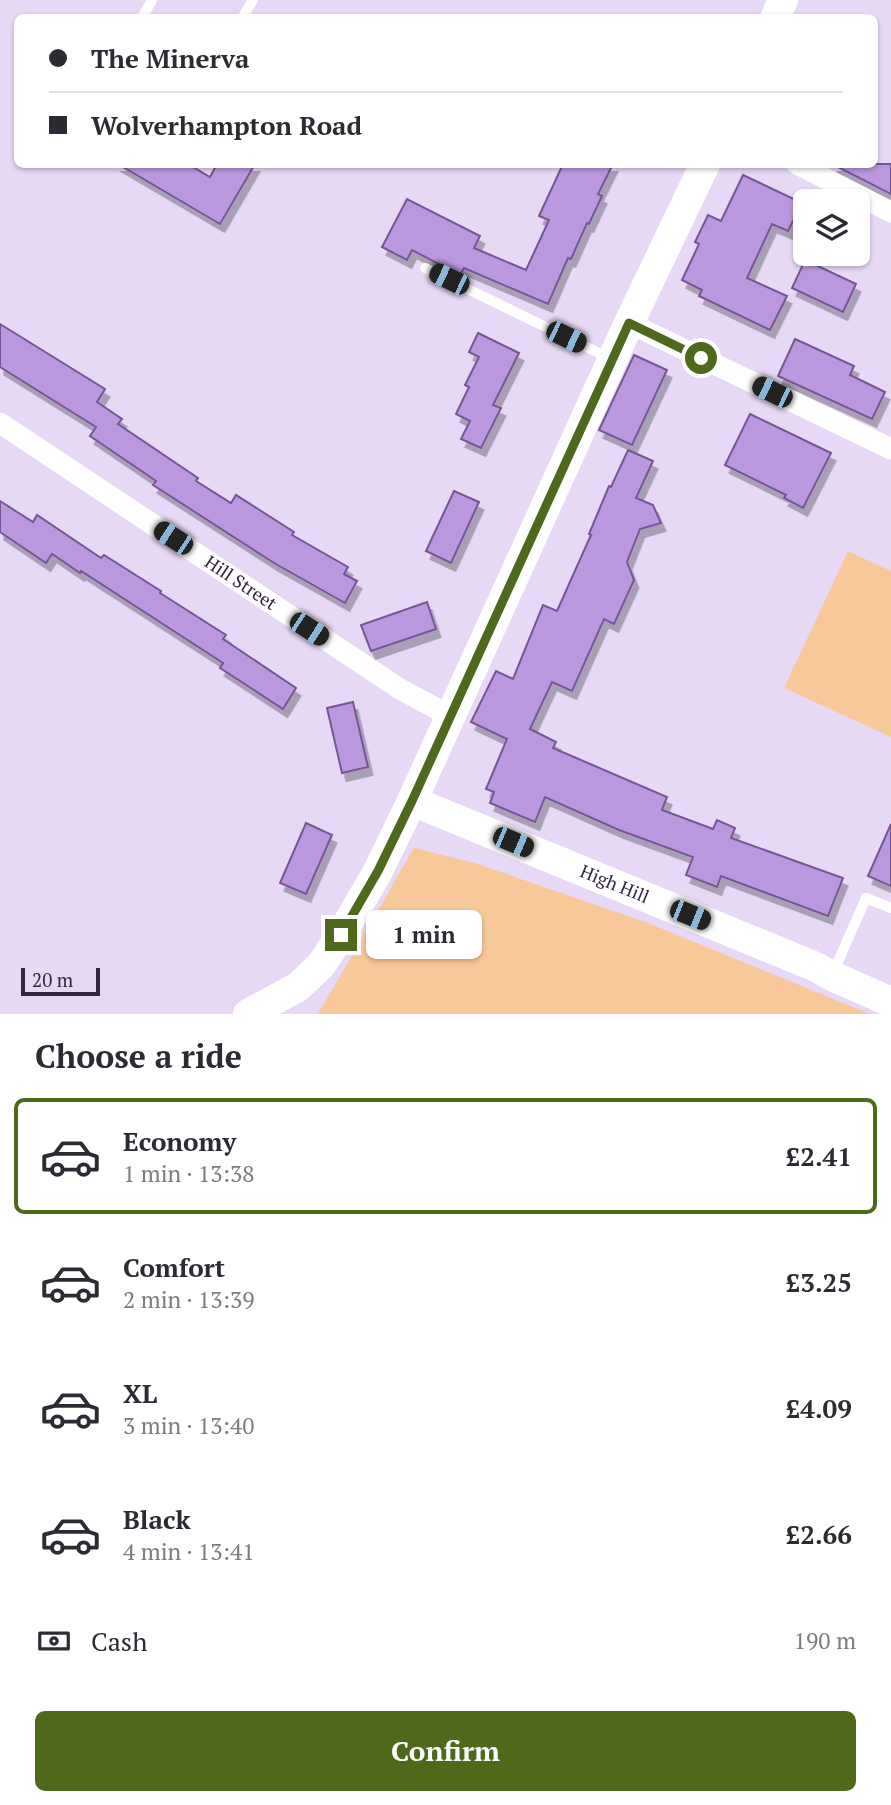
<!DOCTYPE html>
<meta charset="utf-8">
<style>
body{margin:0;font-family:"PT Serif",serif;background:#f7f7f7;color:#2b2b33;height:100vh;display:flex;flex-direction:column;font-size:26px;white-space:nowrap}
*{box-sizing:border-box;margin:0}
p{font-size:23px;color:#7c7c81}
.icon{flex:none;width:38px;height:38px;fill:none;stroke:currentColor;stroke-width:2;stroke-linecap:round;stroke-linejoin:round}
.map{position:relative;height:1014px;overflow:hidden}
.side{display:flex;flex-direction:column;background:#fff;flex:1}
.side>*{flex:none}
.top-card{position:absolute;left:14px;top:14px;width:864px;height:154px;border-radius:10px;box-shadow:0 2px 5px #0004;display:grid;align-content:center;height:154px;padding:0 35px;background:#fff}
.buttons{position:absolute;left:793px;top:189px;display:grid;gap:14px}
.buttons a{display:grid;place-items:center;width:77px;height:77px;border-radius:10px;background:#fff;box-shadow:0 2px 5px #0004;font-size:35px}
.scale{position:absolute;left:21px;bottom:18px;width:79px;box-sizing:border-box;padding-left:7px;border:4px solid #342541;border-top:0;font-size:19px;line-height:24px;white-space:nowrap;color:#342541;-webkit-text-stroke:5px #e7d9f6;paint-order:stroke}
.end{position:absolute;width:32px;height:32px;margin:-16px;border:9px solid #4e691c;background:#fff;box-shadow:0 0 0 4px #fff}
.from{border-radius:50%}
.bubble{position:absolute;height:49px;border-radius:10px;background:#fff;box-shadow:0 2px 5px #0004;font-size:23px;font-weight:700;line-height:49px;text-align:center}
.car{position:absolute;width:21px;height:42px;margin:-21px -10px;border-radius:9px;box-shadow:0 0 5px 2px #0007;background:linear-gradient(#222 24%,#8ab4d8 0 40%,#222 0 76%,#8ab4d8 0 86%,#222 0)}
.top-card b{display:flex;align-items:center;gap:24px;height:66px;font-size:26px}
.top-card b+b{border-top:2px solid #e1e1e2}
.top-card i{width:18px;height:18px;background:#2b2b33}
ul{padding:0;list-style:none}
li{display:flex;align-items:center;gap:21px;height:116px;margin:0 14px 10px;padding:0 21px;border:4px solid transparent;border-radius:10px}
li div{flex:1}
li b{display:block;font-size:26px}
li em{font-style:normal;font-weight:700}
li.on{border-color:#4e691c}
li>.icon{width:63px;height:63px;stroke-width:1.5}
h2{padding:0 35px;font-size:32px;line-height:84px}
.pay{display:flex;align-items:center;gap:18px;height:77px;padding:0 35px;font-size:26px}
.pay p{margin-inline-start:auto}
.action{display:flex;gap:14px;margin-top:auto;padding:14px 35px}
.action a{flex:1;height:80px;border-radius:10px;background:#4e691c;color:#fff;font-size:28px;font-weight:700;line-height:80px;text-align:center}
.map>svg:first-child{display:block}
.green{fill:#f8c998}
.building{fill:#bb98dd;stroke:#765594;stroke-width:2;filter:url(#shadow)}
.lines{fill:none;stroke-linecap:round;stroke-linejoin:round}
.lane{stroke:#fff;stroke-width:10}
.street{stroke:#fff;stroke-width:21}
.secondary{stroke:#fff;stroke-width:30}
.route{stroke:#4e691c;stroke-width:9}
.labels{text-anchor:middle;stroke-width:7;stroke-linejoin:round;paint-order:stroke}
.street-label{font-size:18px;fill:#342541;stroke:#e7d9f6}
</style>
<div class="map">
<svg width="891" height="1014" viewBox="0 0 891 1014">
<defs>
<filter id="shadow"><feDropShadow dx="4.5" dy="8" stdDeviation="0" flood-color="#0004"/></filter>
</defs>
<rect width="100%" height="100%" fill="#e7d9f6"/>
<g class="green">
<path d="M848,551L891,571V737L784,688Z"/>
<path d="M414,848L475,863L648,923L870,1014H318Z"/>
</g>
<g class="building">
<path d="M118,164H188L210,177L217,164H255L220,224Z"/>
<path d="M563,164H613L598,194L602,196L589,224L587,223L571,259L568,258L548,304L464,268L460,275L412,250L407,260L382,247L407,199L480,236L474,248L526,270L549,220L539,216Z"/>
<path d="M832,164H891V194Z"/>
<path d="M743,175L802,203L788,231L772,224L747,278L787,296L770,330L699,296L702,290L682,280L699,244L695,242L708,215L721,221Z"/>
<path d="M805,260L856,284L843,312L792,288Z"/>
<path d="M0,324L105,389L97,402L122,419L118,424L198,478L196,481L231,503L236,495L294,532L292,535L348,567L344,574L357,581L345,603L274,563L153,485L156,481L90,436L96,427L0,367Z"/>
<path d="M478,333L519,353L493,405L501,408L481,448L461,439L470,421L456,414L469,387L465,385L479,357L469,352Z"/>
<path d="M795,339L854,366L850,375L885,392L872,419L778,376Z"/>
<path d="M634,355L667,370L632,445L599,430Z"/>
<path d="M750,414L831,453L803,508L784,498L786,495L725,465Z"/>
<path d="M628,450L653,461L636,498L653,505L661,523L640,529L627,562L634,580L614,624L604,619L572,691L552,682L530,729L556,742L553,748L667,797L662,810L713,829L717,820L735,828L731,838L843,878L828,916L721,876L717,887L686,875L693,857L619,830L545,797L535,822L490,803L494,792L486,789L507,739L471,722L496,671L513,679L543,605L557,611L591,535L589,534L609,486L611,487Z"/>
<path d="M454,491L479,502L451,563L426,551Z"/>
<path d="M0,501L33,522L37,515L101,558L104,555L161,591L160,593L226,635L223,639L296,688L283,709L220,668L223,663L81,571L80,573L52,554L46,563L0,532Z"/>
<path d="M427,602L436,629L371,651L361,625Z"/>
<path d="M353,702L368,767L342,773L327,708Z"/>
<path d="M306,823L332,835L306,894L280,883Z"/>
<path d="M891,824V886L868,876Z"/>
</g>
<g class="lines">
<g class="lane">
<path d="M142,18L152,0"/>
<path d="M242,18L253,0"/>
<path d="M425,268L611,359"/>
<path d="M833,973L866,898L891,908"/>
</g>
<g class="street">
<path d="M797,164L891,212"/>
<path d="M629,323L891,449"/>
<path id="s1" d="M0,423L400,689L450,716"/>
</g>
<g class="secondary">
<path d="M775,18L783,0"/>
<path id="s2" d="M412,801L816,967L832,976L891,1002"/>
<path d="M248,1014L298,987L321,965L341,935L378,871L412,801L629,323L705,164"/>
</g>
</g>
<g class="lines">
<path class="route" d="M341,935L378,871L412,801L629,323L701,358"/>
</g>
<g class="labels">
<g class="street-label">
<text dy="6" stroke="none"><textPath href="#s1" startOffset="289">Hill Street</textPath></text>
<text dy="6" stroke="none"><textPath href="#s2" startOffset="219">High Hill</textPath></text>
</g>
</g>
</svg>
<div class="buttons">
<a><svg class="icon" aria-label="layers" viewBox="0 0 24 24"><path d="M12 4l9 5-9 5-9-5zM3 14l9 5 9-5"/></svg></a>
</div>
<div class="scale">20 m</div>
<i class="end from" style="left:701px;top:358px"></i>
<i class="end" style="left:341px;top:935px"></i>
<div class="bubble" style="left:366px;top:910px;width:116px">1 min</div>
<i class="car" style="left:449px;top:279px;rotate:296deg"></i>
<i class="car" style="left:566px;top:337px;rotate:116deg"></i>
<i class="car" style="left:772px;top:392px;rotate:296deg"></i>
<i class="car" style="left:173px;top:538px;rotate:303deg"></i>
<i class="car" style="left:309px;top:629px;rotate:123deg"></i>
<i class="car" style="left:513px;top:842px;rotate:113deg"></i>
<i class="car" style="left:690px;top:915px;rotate:112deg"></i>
<div class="top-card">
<b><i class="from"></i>The Minerva</b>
<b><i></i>Wolverhampton Road</b>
</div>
</div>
<section class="side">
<h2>Choose a ride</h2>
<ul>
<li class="on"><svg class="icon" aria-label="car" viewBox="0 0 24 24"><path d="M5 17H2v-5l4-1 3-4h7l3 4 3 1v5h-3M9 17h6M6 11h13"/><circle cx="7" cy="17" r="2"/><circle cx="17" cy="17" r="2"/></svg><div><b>Economy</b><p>1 min · 13:38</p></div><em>£2.41</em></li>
<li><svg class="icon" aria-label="car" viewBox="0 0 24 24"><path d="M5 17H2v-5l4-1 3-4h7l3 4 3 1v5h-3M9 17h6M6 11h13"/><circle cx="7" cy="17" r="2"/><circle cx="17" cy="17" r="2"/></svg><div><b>Comfort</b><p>2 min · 13:39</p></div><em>£3.25</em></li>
<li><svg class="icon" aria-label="car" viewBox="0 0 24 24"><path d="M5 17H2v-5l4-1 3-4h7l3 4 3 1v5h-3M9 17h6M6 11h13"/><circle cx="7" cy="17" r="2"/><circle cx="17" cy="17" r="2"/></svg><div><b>XL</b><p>3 min · 13:40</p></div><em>£4.09</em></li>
<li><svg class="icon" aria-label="car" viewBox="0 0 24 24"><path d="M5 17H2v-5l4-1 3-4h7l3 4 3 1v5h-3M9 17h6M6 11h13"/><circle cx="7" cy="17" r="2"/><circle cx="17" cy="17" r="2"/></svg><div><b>Black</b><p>4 min · 13:41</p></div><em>£2.66</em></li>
</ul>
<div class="pay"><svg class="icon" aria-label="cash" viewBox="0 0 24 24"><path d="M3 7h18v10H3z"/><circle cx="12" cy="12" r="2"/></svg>Cash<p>190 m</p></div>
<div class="action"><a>Confirm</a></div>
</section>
